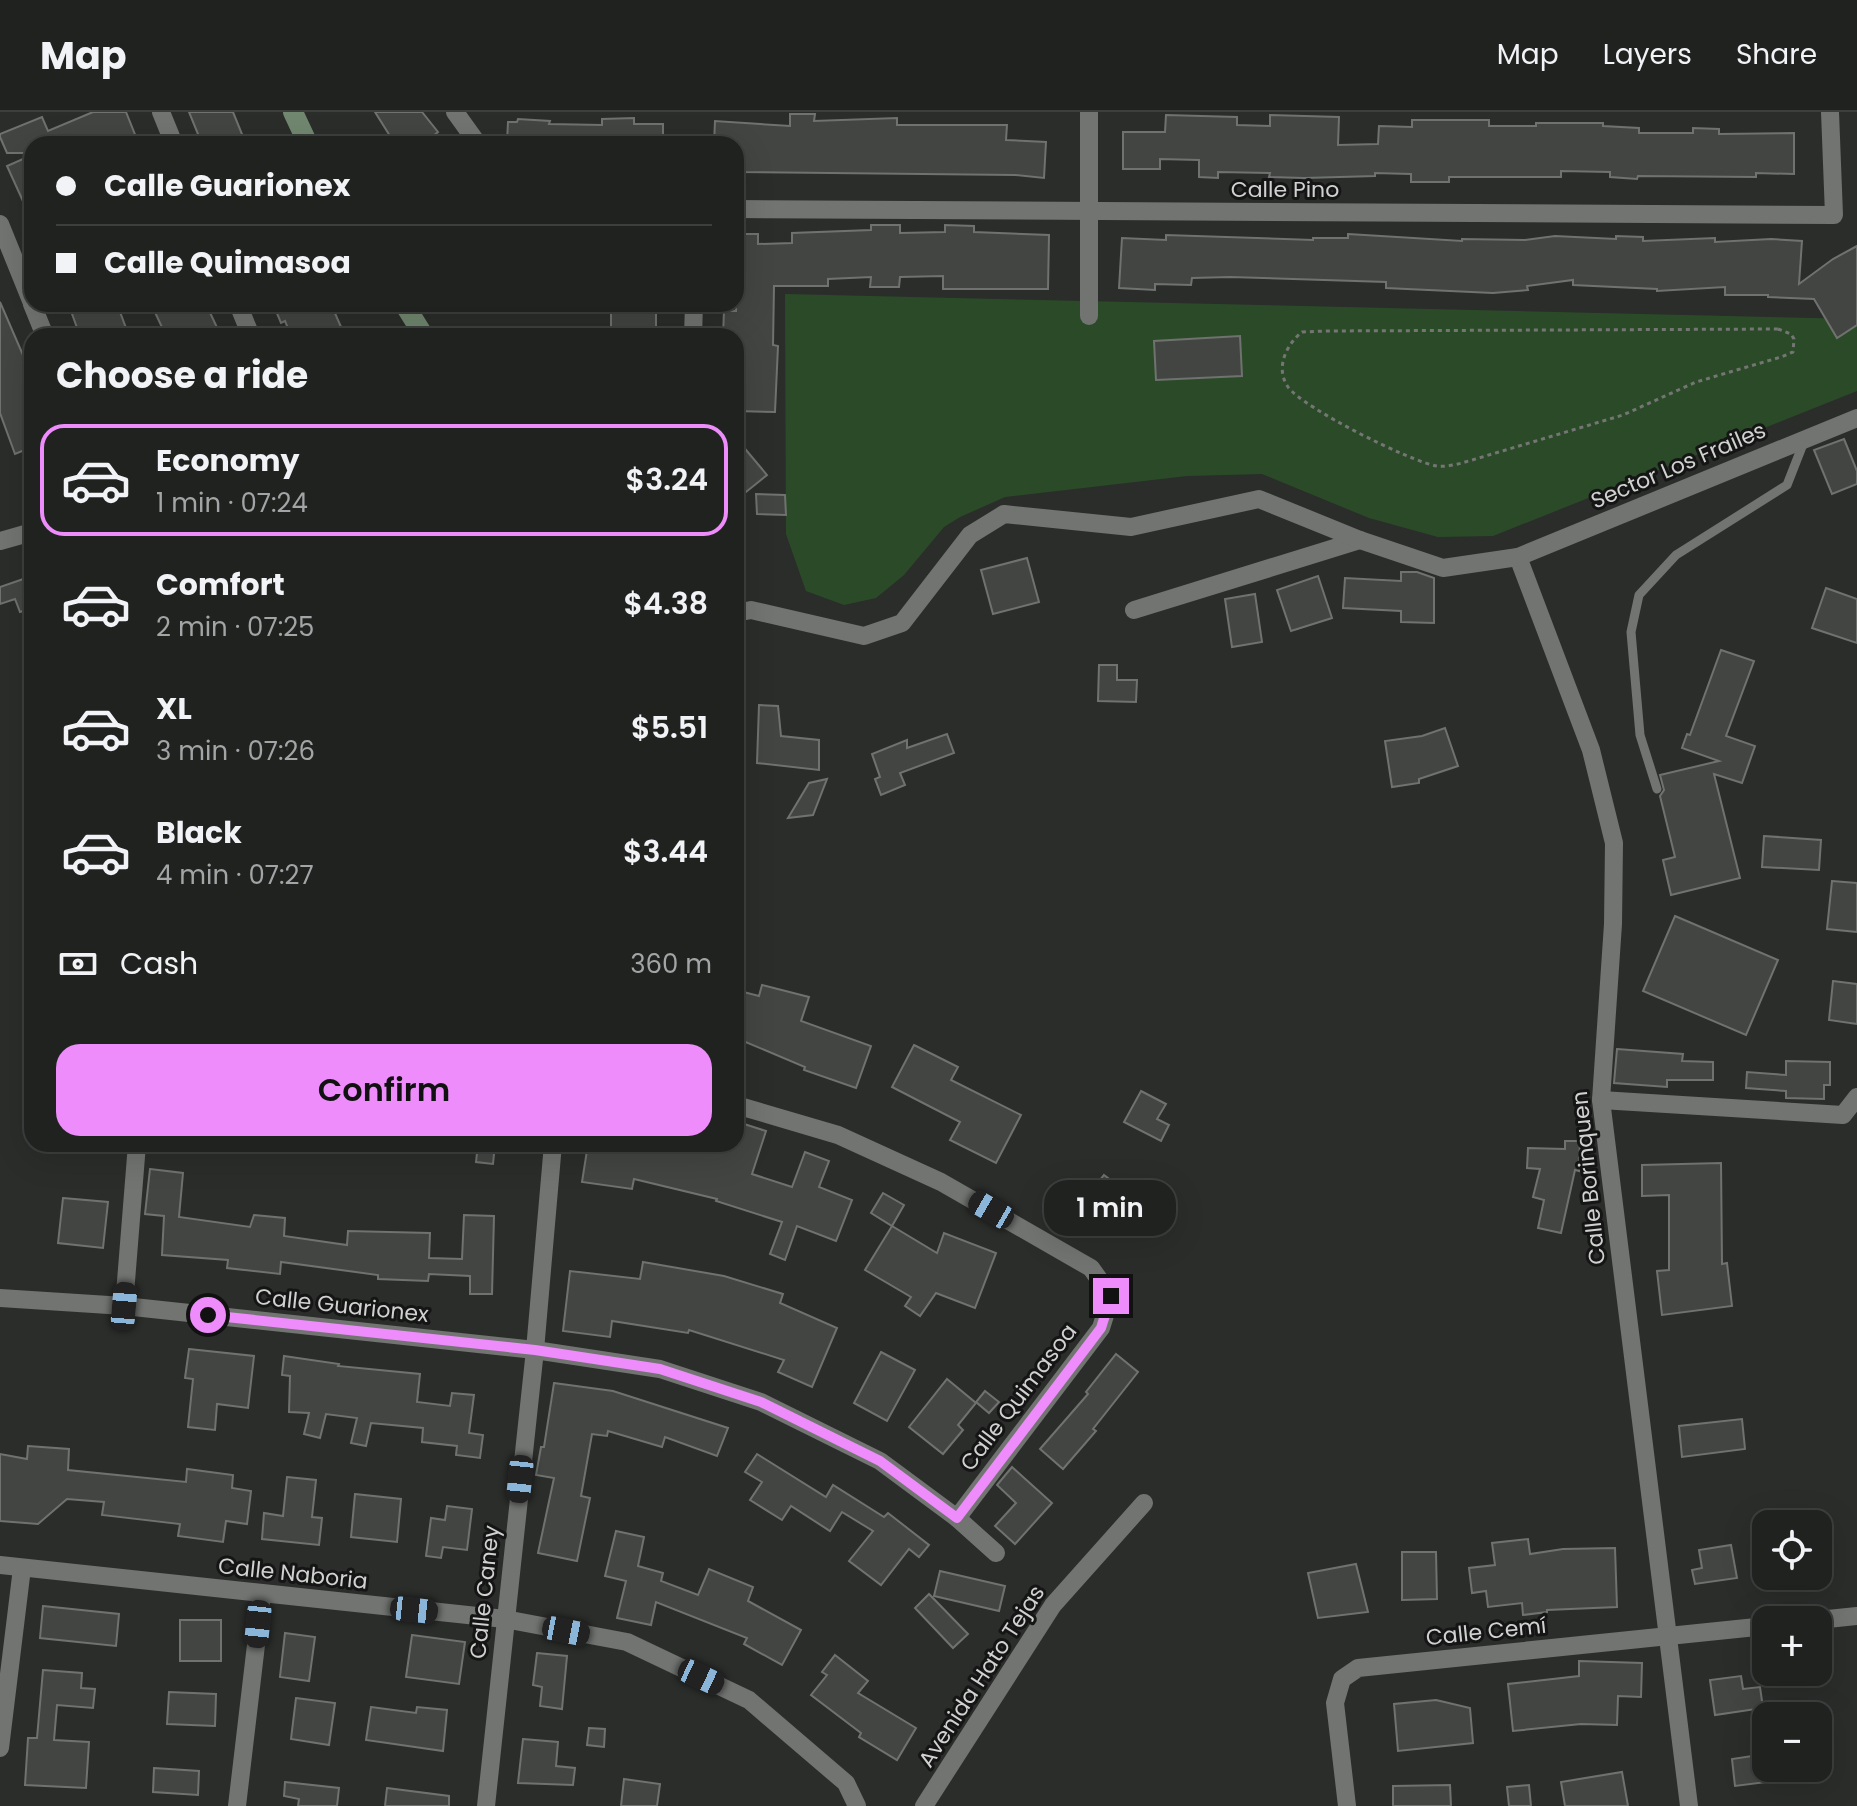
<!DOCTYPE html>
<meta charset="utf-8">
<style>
body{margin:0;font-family:Poppins,sans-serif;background:#282a29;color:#f1f3f6;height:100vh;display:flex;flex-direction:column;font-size:30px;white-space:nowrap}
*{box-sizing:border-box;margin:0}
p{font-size:26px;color:#a2a4a5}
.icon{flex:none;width:44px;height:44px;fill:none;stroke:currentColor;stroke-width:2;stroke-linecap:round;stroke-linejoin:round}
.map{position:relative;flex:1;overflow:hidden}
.sheet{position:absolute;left:24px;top:216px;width:720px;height:824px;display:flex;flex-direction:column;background:#202220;border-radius:24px;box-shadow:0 8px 32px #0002,0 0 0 2px #3d3f3e}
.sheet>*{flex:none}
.guide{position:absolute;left:24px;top:24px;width:720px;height:176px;border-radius:24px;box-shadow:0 8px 32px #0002,0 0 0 2px #3d3f3e;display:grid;align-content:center;height:176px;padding:0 32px;background:#202220}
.fabs{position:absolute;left:1752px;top:1398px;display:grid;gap:16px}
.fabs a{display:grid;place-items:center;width:80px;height:80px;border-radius:16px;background:#202220;box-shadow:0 8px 32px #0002,0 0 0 2px #3d3f3e;font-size:40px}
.end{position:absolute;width:36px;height:36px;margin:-18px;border:10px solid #ed8cfa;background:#111;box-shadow:0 0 0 4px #111}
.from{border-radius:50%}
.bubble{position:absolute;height:56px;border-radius:24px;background:#202220;box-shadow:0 8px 32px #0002,0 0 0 2px #3d3f3e;font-size:26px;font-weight:600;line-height:56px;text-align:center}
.car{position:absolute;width:24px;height:48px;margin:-24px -12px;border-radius:10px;box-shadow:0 0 6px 2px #0007;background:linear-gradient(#222 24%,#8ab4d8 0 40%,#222 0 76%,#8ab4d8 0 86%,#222 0)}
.guide b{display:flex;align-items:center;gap:28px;height:76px;font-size:30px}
.guide b+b{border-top:2px solid #3d3f3e}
.guide i{width:20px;height:20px;background:#f1f3f6}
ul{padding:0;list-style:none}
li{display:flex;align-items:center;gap:24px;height:112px;margin:0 16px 12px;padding:0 16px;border:4px solid transparent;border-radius:24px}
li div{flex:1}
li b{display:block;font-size:30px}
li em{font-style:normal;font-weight:600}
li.current{border-color:#ed8cfa}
li>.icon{width:72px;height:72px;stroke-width:1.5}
h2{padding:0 32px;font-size:36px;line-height:96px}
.pay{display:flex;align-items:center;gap:20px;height:88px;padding:0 32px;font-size:30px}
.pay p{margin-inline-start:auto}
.primary-button{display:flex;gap:16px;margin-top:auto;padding:16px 32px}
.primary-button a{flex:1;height:92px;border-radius:24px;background:#ed8cfa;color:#111;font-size:32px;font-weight:600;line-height:92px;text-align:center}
header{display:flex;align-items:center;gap:48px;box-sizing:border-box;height:112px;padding:0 40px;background:#202220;border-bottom:2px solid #3d3f3e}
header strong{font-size:38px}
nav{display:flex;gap:44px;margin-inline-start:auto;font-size:28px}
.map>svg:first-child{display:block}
.green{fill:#2b4b28}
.building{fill:#424542;stroke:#6f726f;stroke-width:2}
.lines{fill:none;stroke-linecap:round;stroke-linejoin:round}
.path{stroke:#747674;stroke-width:3;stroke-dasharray:4 4;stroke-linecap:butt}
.lane{stroke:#717471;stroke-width:9}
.street{stroke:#717471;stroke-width:18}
.secondary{stroke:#71876f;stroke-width:20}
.route{stroke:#ed8cfa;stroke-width:10}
.labels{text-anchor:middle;stroke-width:6;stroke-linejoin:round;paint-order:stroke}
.street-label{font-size:22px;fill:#d0d2d0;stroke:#141514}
</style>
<header>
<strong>Map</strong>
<nav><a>Map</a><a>Layers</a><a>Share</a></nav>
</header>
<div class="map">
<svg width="1857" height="1694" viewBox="0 0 1857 1694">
<rect width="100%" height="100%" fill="#2b2d2b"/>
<path class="green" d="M785,182L1857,207V279L1493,424L1438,425L1369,406L1262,362L1187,364L1005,385L960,405L944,415L904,463L876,486L844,493L806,479L786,422Z"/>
<g class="building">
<path d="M93,0H126L136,25L120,32H32V41H7L0,25V22L42,5L48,19Z"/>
<path d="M189,0H233L246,32H202Z"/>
<path d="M375,0H422L438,20L423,32H395Z"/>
<path d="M790,2H815L814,9L897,6V13H1007L1006,28L1046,30L1044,66L1015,63L736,60V32H714L715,9L790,14Z"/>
<path d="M1166,3L1237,5V13L1270,14V3L1339,5L1338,33L1378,32L1379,14L1412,15V8H1489V14H1536V11H1603V14L1639,16V21H1693V16L1719,17V22L1794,21V62L1756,61V65L1638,64L1637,67L1610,65V60L1561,59V65H1449V70H1411V62L1375,61V64L1304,66L1269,65L1270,61L1218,60V66L1199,65V48L1160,47V57H1123V20H1165Z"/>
<path d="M634,6V12H663V32H523L507,30L508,10H517L518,7L550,9L549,12L602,13V7Z"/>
<path d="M32,43V109L7,54Z"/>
<path d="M871,113H900V121L945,120V113L974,114V120L1049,123L1048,177H943V164L900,165L899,175H870L871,165L828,167V174H774L773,233L778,234L775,300L736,299V224H723L724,199H736V122H758V132L792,131V121L871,118Z"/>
<path d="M1348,122L1462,129V127L1525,128L1555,124L1616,127V124L1643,125V129L1715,126V130L1771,127L1802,129L1799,172L1833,147L1857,134V213L1837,226L1814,187L1768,185V183H1725V175L1657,179V177L1573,173V168L1527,174L1528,178L1493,181L1386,176V170L1230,165L1192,166L1191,173L1155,172V178L1119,176L1122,126L1166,128V123L1313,128V126H1348Z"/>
<path d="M0,190L26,250L23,251L32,277V335L15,342L0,301Z"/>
<path d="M88,192H117L129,224H80L71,199Z"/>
<path d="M162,192H206L221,224H166L153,196Z"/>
<path d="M273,192H331L345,224H291L285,209L281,211Z"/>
<path d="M611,195L656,196V219L611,218Z"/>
<path d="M1240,224L1242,264L1156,268L1154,229Z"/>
<path d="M736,326L767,363L736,388Z"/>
<path d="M1844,327L1857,359V372L1832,382L1814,338Z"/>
<path d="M756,382L785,383L786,403L757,402Z"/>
<path d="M1027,446L1039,490L993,502L981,458Z"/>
<path d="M1401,460H1417L1434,466V511L1401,510V499L1343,496L1345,466L1401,469Z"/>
<path d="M32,464V496L20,500L15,487L0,492V475Z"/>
<path d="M1318,464L1332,506L1291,519L1277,478Z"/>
<path d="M1826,476L1857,487V531L1812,516Z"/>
<path d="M1255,482L1262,530L1232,535L1225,487Z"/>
<path d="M1721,538L1754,549L1726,624L1755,634L1742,671L1714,662L1740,766L1671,783L1663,748L1675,745L1660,684L1664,678L1660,663L1719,649L1682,636L1687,622L1690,623Z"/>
<path d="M1099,553H1117V568H1137L1136,590L1098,589Z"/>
<path d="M759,593L778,594L781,624L819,628V658L757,651Z"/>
<path d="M1445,616L1458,654L1419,667V671L1392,675L1385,629L1422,624Z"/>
<path d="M947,622L954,641L900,661L905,673L881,683L875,667L880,665L872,642L907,628V636Z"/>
<path d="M827,667L813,703L788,706L809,671Z"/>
<path d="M1764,724L1821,728L1819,758L1762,755Z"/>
<path d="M1832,769L1857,771V820L1827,817Z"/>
<path d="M1675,804L1778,848L1746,923L1643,879Z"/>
<path d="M1833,869L1857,872V912L1829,908Z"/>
<path d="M762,873L809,885L801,909L871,934L856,976L804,958L805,955L736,926V878L759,884Z"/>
<path d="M914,933L958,955L951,968L1021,1003L996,1051L950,1028L960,1010L892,975Z"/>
<path d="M1617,937L1683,942L1682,949L1713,950V968H1667V975L1614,971Z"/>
<path d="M1786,949L1830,950V973H1824V987L1786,986V979L1746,976L1747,960L1786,963Z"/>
<path d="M1141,979L1166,992L1157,1007L1169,1013L1161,1029L1124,1010Z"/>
<path d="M741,1011L766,1019L752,1062L792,1075L805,1040L829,1049L819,1075L852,1088L836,1129L797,1114L785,1148L770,1142L782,1110L716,1089L717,1087L634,1067L632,1077L582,1070L588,1032H736Z"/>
<path d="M1565,1029H1580L1579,1059L1575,1058L1561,1121L1538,1116L1544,1088L1533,1085L1540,1057L1527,1056L1528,1036L1565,1037Z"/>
<path d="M478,1032H495L493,1052L476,1050Z"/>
<path d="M1721,1051L1722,1152L1727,1151L1732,1194L1662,1203L1657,1159L1669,1158V1083L1642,1084V1053Z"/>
<path d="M150,1057L183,1061L179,1105L250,1115L254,1103L285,1106L284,1124L347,1133L348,1119L430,1121L429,1146L462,1147L464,1103L494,1104L492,1182H470V1164L429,1162L428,1169L378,1167V1163L281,1150L280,1162L227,1156L228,1148L162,1143L164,1104L145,1102Z"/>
<path d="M1104,1063L1132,1084L1105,1118L1078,1096Z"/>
<path d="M883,1081L904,1093L892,1114L871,1101Z"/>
<path d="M63,1086L108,1090L103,1136L58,1131Z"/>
<path d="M892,1114L937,1141L944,1121L996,1141L975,1196L936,1181L920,1204L905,1194L911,1185L865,1158Z"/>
<path d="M643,1150L724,1164L783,1182L780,1191L837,1216L812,1275L778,1260L784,1248L689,1218L688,1221L612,1209L610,1225L563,1219L570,1159L640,1167Z"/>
<path d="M189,1237L254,1244L248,1296L217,1292L215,1318L188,1315L193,1267L185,1266Z"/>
<path d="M881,1240L915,1258L887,1309L854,1291Z"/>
<path d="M1116,1242L1138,1260L1093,1317L1096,1319L1063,1357L1040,1337L1088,1282L1086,1280Z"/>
<path d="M284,1244L339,1252L338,1254L420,1262L417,1290L450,1294L452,1281L474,1283L469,1321L483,1323L480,1346L456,1343L457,1334L422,1330L423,1316L371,1311L366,1334L351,1331L357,1306L326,1302L320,1326L304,1322L309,1301L289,1300L290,1264L282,1263Z"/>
<path d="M947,1267L976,1291L958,1313L963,1318L943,1342L909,1315Z"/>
<path d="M554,1271L613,1279L728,1316L717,1344L665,1325L662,1335L608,1319L607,1324L592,1322L581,1384L590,1386L577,1449L538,1441L554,1366L536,1363L541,1335H544Z"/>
<path d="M985,1279L999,1290L989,1301L976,1290Z"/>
<path d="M1742,1307L1745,1337L1682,1345L1679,1314Z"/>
<path d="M28,1334L69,1337L68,1358L186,1370L187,1357L233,1363L232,1376L251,1379L247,1412L226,1409L223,1430L178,1424L180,1412L102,1403L104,1390L67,1387L38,1412L0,1409V1342L27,1347Z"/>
<path d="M757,1342L826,1385L833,1373L884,1405L888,1401L929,1433L919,1445L909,1437L881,1473L849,1449L873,1419L842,1400L830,1419L791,1394L782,1408L750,1388L762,1370L745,1360Z"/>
<path d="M1012,1355L1052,1391L1015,1432L995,1414L1016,1391L997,1373Z"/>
<path d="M287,1365L316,1368L312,1405L322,1406L319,1433L262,1427L264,1401L283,1404Z"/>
<path d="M355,1382L401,1387L397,1430L351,1425Z"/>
<path d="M447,1394L472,1397L467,1438L443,1435L441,1446L426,1444L431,1406L445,1408Z"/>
<path d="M616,1419L644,1425L638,1454L663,1461L661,1469L698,1483L709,1457L753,1475L748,1489L801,1518L782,1553L744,1532L747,1526L656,1490L651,1513L617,1506L626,1469L605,1464Z"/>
<path d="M1528,1427L1530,1442L1563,1437L1615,1436L1617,1495L1547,1498V1500L1523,1503L1522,1491L1488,1495L1486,1479L1472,1481L1469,1456L1495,1453L1492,1431Z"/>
<path d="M1731,1433L1737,1466L1695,1472L1692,1458L1702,1456L1699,1438Z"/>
<path d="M1402,1440H1436L1437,1487L1402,1488Z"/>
<path d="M1356,1452L1368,1500L1318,1506L1308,1461Z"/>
<path d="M940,1459L1005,1474L999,1499L934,1484Z"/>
<path d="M929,1482L968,1522L953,1536L915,1496Z"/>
<path d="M43,1494L119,1502L116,1534L40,1526Z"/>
<rect x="180" y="1508" width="41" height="41"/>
<path d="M285,1521L315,1525L309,1569L280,1565Z"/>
<path d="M412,1523L465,1530L459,1572L406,1565Z"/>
<path d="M537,1541L567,1544L562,1597L540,1594L542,1575L533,1573Z"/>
<path d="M835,1543L868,1569L858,1581L916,1616L897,1648L859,1625L861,1621L811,1583L827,1563L822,1560Z"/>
<path d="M1579,1549L1642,1551L1641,1585L1618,1584L1617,1613L1581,1612L1513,1619L1508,1572L1579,1564Z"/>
<path d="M43,1558L82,1561L81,1576L95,1577L93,1596L57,1593L54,1628L89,1630L86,1676L25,1673L28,1626H37Z"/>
<path d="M1741,1564L1743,1577L1760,1575L1763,1596L1715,1603L1710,1568Z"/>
<path d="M169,1580L216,1582L215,1614L167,1612Z"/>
<path d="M296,1586L335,1591L329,1633L291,1627Z"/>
<path d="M1436,1588L1470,1596L1473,1631L1398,1639L1394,1592Z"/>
<path d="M371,1595L416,1601L417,1595L447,1598L443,1639L366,1628Z"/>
<path d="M589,1616L605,1617L604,1635L587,1633Z"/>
<path d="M523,1627L558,1630L556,1654L575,1656L573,1673L518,1671Z"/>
<path d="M1766,1642V1656H1797V1666L1735,1674L1732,1647Z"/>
<path d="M154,1656L199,1659L198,1683L153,1680Z"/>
<path d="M1622,1660L1628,1694H1565L1561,1670Z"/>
<path d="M624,1667L660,1672L657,1694H621Z"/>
<path d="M285,1670L339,1676L337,1694H298L299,1687L284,1684Z"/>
<path d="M1450,1673L1451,1694H1393V1674Z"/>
<path d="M1529,1673L1531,1694H1509L1507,1675Z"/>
<path d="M387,1676L449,1684V1694H385Z"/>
</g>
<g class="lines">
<path class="path" d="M1778,217L1791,222L1794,227L1793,240L1781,245L1696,270L1623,303L1462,351C1454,353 1445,355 1437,354C1411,350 1303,296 1288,275C1275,256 1286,233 1302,220L1325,219Z"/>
<path class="lane" d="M1657,677L1640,623L1631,520L1639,483L1676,443L1787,373L1805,327"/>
<g class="street">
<path d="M161,0L174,32"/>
<path d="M455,0L478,32"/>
<path d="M736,97L1834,103L1830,0"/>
<path d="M0,112L32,191"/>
<path d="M32,192L45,224"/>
<path d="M238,192L251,224"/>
<path d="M1089,204V0"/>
<path d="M693,224L694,192"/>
<path d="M0,429L32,420"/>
<path d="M1518,445L1591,638L1614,731L1613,812L1601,988L1689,1694"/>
<path d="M1134,498L1360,428"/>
<path d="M736,501L751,498L864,524L902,511L970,423L1004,402L1131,415L1259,387L1360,428L1443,456L1518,445L1857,306"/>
<path d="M1601,988L1843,1003L1857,985"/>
<path d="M736,993L838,1023L941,1070L1091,1156L1111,1184L1101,1216L957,1406"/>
<path d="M0,1186L124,1194L535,1238L660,1257L761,1290L880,1349L957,1406L996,1441"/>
<path d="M124,1194L137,1032"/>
<path d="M0,1453L505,1507L627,1530L749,1588L846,1671L857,1694"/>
<path d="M1818,1508L1857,1504"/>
<path d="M0,1636L22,1456"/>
<path d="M237,1694L262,1482"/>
<path d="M486,1694L535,1238L553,1032"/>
<path d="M924,1694L1053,1493L1144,1391"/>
<path d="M1347,1694L1335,1591L1342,1567L1358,1556L1766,1514"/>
</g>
<g class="secondary">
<path d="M293,0L308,32"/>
<path d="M404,192L424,224"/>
</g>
</g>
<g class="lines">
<path class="route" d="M208,1203L535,1238L660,1257L761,1290L880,1349L957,1406L1101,1216L1111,1184"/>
</g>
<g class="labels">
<g class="street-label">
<text x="1285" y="85">Calle Pino</text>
<text transform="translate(1678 353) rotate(-23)" y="8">Sector Los Frailes</text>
<text transform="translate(1588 1066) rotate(-96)" y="8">Calle Borinquen</text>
<text transform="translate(342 1193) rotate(6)" y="8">Calle Guarionex</text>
<text transform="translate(1018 1285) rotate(-53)" y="8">Calle Quimasoa</text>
<text transform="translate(293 1461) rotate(6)" y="8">Calle Naboria</text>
<text transform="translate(484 1480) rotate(-84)" y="8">Calle Caney</text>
<text transform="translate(1486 1519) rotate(-6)" y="8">Calle Cemí</text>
<text transform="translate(981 1564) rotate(-57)" y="8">Avenida Hato Tejas</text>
</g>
</g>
</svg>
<div class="fabs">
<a><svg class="icon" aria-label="locate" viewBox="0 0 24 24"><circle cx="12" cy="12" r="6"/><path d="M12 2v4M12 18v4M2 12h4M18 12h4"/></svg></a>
<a>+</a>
<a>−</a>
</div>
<i class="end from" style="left:208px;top:1203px"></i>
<i class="end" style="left:1111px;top:1184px"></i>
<div class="bubble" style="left:1044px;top:1068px;width:132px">1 min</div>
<i class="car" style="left:991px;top:1098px;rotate:300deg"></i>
<i class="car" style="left:124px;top:1194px;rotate:5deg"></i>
<i class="car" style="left:520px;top:1367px;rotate:186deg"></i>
<i class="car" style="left:414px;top:1498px;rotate:96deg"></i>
<i class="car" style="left:258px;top:1512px;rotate:186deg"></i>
<i class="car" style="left:566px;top:1519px;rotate:101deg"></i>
<i class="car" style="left:701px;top:1565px;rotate:115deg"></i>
<div class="guide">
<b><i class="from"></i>Calle Guarionex</b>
<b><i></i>Calle Quimasoa</b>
</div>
<section class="sheet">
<h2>Choose a ride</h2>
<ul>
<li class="current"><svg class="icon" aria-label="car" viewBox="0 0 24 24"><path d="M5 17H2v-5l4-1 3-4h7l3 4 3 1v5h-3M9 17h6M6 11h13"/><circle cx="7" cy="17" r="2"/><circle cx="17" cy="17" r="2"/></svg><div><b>Economy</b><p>1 min · 07:24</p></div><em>$3.24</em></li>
<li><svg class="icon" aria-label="car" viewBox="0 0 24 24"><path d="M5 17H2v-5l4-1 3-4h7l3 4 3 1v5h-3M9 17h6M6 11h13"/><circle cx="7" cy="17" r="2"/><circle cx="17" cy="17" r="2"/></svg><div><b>Comfort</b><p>2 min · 07:25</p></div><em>$4.38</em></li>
<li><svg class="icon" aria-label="car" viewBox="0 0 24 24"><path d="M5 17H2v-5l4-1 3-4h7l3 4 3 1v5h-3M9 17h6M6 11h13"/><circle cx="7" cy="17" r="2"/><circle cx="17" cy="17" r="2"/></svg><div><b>XL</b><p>3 min · 07:26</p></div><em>$5.51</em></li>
<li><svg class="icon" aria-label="car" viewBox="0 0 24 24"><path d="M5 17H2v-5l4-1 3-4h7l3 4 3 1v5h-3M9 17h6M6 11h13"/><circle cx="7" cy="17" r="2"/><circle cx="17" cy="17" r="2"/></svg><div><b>Black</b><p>4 min · 07:27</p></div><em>$3.44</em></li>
</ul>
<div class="pay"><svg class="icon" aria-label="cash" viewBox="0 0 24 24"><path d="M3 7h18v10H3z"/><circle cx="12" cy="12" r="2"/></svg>Cash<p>360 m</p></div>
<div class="primary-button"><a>Confirm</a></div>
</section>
</div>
